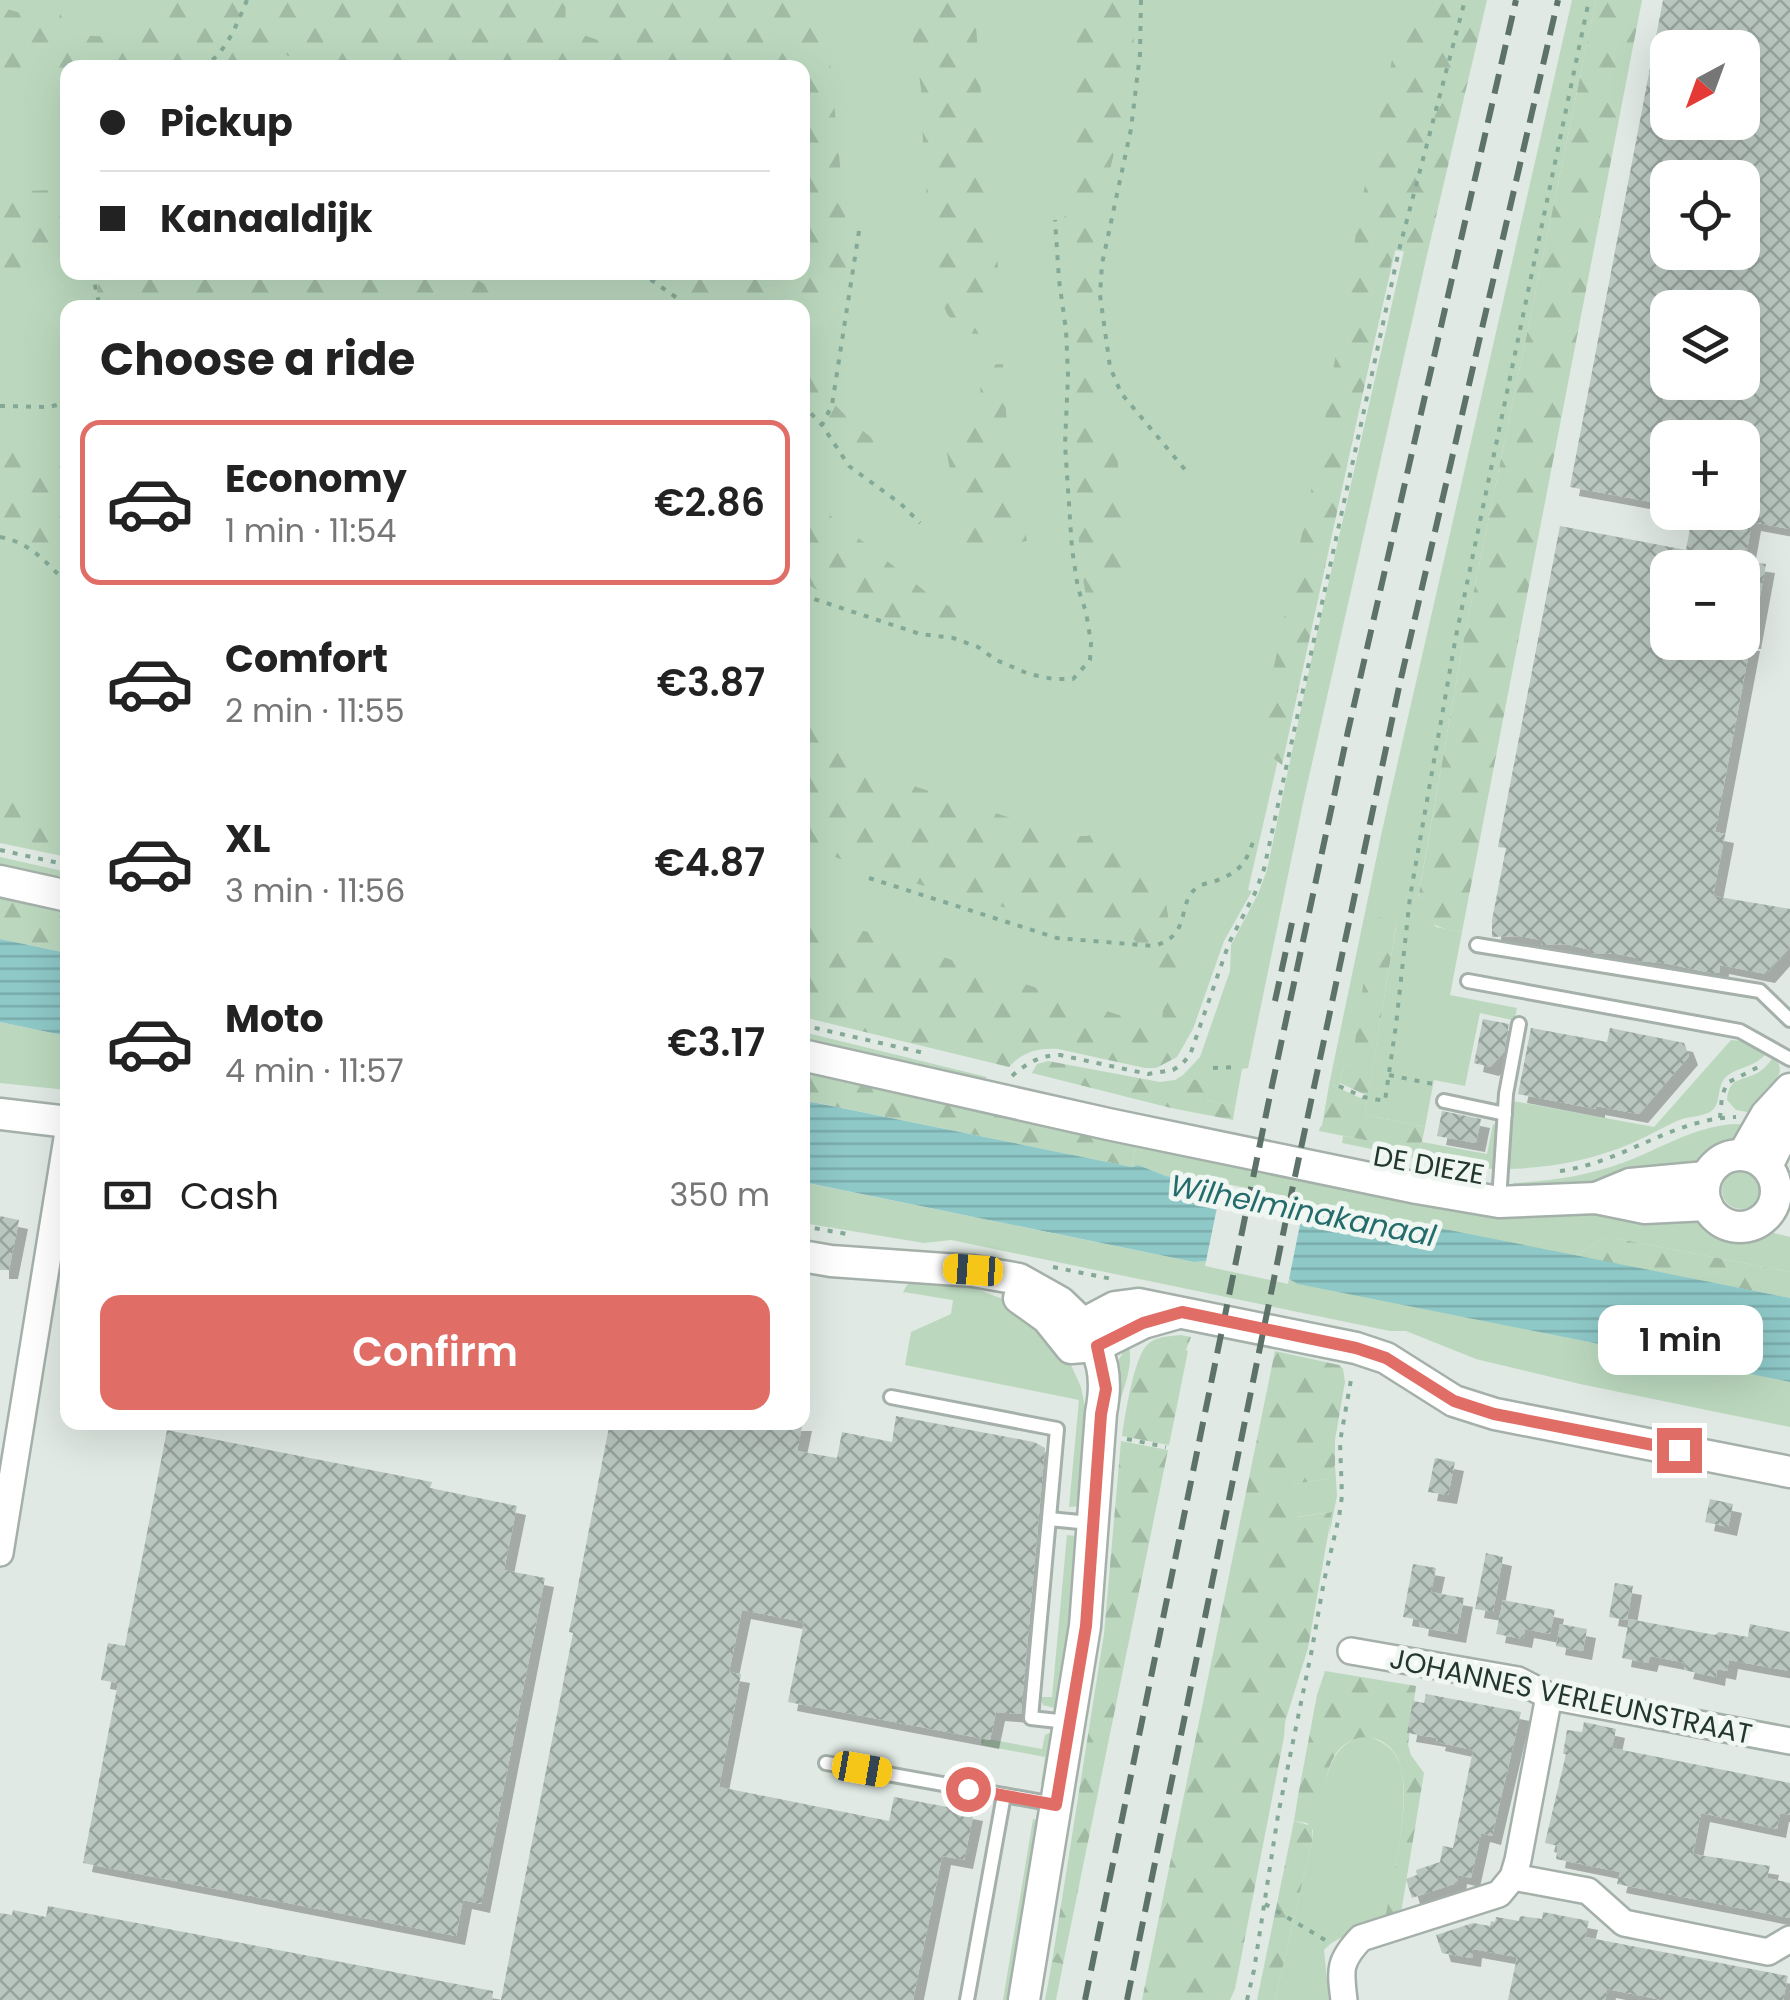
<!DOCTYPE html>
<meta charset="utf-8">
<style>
body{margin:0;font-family:Poppins,sans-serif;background:#f6f6f6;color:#222;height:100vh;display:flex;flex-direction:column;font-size:38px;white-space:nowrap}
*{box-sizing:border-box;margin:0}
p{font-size:32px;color:#767676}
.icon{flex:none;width:55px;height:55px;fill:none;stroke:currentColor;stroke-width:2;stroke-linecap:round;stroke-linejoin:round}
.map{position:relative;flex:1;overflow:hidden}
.details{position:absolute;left:60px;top:300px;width:750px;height:1130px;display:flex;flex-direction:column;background:#fff;border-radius:20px;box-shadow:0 10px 40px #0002}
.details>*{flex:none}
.hud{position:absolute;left:60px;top:60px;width:750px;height:220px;border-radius:20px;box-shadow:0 10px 40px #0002;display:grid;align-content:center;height:220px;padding:0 40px;background:#fff}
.needle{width:65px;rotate:221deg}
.controls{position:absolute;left:1650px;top:30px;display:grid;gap:20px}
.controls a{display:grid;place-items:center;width:110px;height:110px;border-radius:20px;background:#fff;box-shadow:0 10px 40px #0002;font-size:50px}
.end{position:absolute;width:45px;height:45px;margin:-22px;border:12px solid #e16e66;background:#fff;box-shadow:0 0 0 5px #fff}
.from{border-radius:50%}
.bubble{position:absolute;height:70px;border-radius:20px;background:#fff;box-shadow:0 10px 40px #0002;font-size:32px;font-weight:600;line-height:70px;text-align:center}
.car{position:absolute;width:30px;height:60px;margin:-30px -15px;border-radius:12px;box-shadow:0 0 8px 2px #0007;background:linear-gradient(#f5c518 24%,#345 0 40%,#f5c518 0 76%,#345 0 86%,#f5c518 0)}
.hud b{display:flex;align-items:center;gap:35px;height:95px;font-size:38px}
.hud b+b{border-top:2px solid #e0e0e0}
.hud i{width:25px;height:25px;background:#222}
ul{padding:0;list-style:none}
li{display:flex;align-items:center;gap:30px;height:165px;margin:0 20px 15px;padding:0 20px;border:5px solid transparent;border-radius:20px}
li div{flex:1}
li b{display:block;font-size:38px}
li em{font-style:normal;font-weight:600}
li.selected{border-color:#e16e66}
li>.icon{width:90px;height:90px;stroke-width:1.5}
h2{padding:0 40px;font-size:45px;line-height:120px}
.pay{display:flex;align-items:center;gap:25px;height:110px;padding:0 40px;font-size:38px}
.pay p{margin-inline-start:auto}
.cta{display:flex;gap:20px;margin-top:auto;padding:20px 40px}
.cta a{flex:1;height:115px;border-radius:20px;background:#e16e66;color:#fff;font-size:40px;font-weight:600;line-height:115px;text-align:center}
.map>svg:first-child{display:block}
.grass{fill:#bbd8be;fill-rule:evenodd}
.forest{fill:url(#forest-firs)}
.water{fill:url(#water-rules)}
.pier{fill:#e0e9e3}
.building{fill:url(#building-cross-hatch);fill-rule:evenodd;filter:url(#shadow)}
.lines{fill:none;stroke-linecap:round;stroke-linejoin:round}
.service-casing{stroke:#a4b0a9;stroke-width:18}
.minor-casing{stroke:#a4b0a9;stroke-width:30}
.tertiary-casing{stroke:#a4b0a9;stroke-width:35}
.path{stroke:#84a997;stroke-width:4;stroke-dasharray:5 8;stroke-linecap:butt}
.service{stroke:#fff;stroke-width:12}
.minor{stroke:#fff;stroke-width:25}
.tertiary{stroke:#fff;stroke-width:30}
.rail{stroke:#5d7369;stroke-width:6;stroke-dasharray:20 10;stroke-linecap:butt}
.route{stroke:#e16e66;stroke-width:12}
.labels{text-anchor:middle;stroke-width:10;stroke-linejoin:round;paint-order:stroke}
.street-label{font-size:28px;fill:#23372e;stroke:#f0f6f2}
.water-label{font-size:30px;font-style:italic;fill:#246c6b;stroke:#f0f6f2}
</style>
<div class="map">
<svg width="1790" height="2000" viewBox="0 0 1790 2000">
<defs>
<pattern id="forest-firs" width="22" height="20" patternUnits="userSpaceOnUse" patternTransform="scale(2.5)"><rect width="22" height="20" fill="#bbd8be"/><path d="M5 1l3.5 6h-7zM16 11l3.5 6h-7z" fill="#a0baa4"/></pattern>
<pattern id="water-rules" width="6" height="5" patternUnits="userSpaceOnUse" patternTransform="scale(2.5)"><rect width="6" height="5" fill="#8ec8c7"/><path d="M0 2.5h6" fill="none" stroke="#7aacab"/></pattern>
<pattern id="building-cross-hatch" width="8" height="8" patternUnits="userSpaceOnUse" patternTransform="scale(2.5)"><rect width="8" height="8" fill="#b9c6bf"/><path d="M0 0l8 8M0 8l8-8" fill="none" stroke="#96a29c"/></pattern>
<filter id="shadow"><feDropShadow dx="9" dy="9" stdDeviation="0" flood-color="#0004"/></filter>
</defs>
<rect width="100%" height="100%" fill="#e0e9e3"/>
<g class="grass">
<path d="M0,0H1453L1248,890L1252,891L1224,941L1193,1029L1178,1023L1174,1043L803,971L802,308H68L67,829L0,816ZM68,68H802V272H68Z"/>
<path d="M1572,0H1596L1464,638L1418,898L1436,927L1462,932L1450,995L1517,1008L1515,1018L1512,1020L1480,1013L1465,1086L1434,1080L1425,1127L1365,1115L1367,1100L1362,1099L1363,1095H1368L1397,921L1352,1063L1343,1068L1339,1088L1329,1085L1382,831Z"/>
<path d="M1404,251L1427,255L1303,803L1248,1068L1242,1069L1235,1107L1207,1100L1208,1085L1183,1075L1200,1057L1230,971L1231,945L1258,894L1267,870L1316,638Z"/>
<path d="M0,857L67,872V884L0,869Z"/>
<path d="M0,1022L67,1036V1090L0,1083Z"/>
<path d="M803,1032L987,1077L982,1083L803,1042Z"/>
<path d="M1731,1040L1741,1041L1765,1055C1751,1069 1736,1067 1725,1078C1716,1088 1722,1105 1710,1112C1701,1117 1689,1116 1679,1120C1663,1127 1647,1137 1630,1144C1592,1160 1550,1168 1508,1169L1513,1101L1654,1127Z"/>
<path d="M1772,1059L1779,1064L1780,1072L1758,1114L1736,1110L1727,1100C1729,1076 1742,1082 1759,1072C1764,1069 1768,1064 1772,1059Z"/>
<path d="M1493,1124L1498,1125L1494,1169L1460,1167L1342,1143L1343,1136L1420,1151L1422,1142L1487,1154Z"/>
<path d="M1734,1124L1751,1125C1737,1142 1734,1139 1716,1149C1702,1157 1697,1165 1680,1172L1515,1192L1513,1183C1549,1181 1588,1176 1622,1163C1661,1149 1692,1127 1734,1124Z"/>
<path d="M1136,1141L1512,1215H1685L1727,1236L1742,1238L1770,1232L1790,1237V1272L1614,1238H1604L1575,1256L1419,1224L1398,1223L1166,1176L1138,1165L1132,1167Z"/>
<circle cx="1741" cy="1190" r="19"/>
<path d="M802,1182L1194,1262L1206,1261L1406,1305L1790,1382V1427L1580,1384L1476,1359L1406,1331H1390L951,1240L924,1243L803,1223Z"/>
<path d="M917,1280L966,1285L1008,1301L1066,1354L1081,1387L1088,1422L1081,1506L1069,1507L1079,1400L905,1365L911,1332L951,1314L953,1300L903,1292L907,1285Z"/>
<path d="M1128,1344C1135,1363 1123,1389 1118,1409H1113L1115,1366Z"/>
<path d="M1335,1465L1337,1496L1329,1536L1331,1512L1297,1517L1293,1484L1327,1479Z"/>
<path d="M1067,1535L1078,1536L1071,1642L1059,1705L1054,1708L1043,1705L1040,1697H1052Z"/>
<path d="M1364,1735C1376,1739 1389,1744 1396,1756C1416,1789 1391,1886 1384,1925C1364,1931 1338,1934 1324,1950L1329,2000H1275L1312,1841L1313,1830L1307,1823L1294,1821L1298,1796L1321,1799C1329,1769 1331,1746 1364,1735Z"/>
<path d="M1033,1819L1039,1821L1012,2000H1003Z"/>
<path d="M1052,1962L1063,1964L1056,2000H1045Z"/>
</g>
<g class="forest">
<path d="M180,0H566L565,29L598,40L604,25L600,0L646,2L648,0H824L849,258L840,299L823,320L803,316L802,308L702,307L654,273L802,272V68H325L280,53L262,64L248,67H215L208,64L180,68H68L67,77L0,80V7L31,16L56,4L65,24L78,35L111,37L133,31Z"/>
<path d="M911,0H974L981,93L1001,297L996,313L980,334L964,333L947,314L938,292L924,171L921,88L913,41Z"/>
<path d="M1083,0H1135C1133,30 1135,63 1129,92C1117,147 1099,201 1094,257C1090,311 1096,365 1093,419L1116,430L1122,532L1137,551L1125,595L1088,605L1080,564L1073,424L1072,341L1064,220L1068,197L1077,68L1074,38Z"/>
<path d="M1398,0H1487L1427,255L1394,250L1282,765L1259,747V737L1320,449L1361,204L1401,18Z"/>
<path d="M1596,0H1642L1462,932C1432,927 1431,926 1418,899L1464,638Z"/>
<path d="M54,190C68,212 68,238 67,263H57L0,275V192Z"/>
<path d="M100,273H465L525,307H95Z"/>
<path d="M1003,364L1008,442L1027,541L965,554L945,442L957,432L980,406L981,365Z"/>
<path d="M802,365C824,397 855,426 886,449L882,475L866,471L850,454L821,415L803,388Z"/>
<path d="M0,439L67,447V553L41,548L11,531L0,530Z"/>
<path d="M802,493L931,596L956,610L958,632C905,628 848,608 803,582Z"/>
<path d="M803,719L911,785L1044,829L1071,836H1086L1111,830L1143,849L1162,879L1182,1000L1178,1022L1193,1029L1177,1057L1156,1068H1145L1058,1049C1037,1048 1023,1052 1009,1067L803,1017V916L846,925L1140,1022L1154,1023L1162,1019L1166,985L1133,938C1021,912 910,887 803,845Z"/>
<path d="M0,798L60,819L67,820V857L0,843Z"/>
<path d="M0,891L67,906V953L0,939Z"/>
<path d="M1373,916L1397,920L1368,1096L1340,1083L1343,1068L1352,1063Z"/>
<path d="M1048,1061L1160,1082L1175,1080L1183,1075L1209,1085L1207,1100L1235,1107L1233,1120L1171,1108L1032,1073L1037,1064Z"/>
<path d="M803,1065L1136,1141L1132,1167L803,1100Z"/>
<path d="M1329,1085C1343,1088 1354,1097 1367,1100L1365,1115L1425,1127L1420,1151L1319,1131L1320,1127L1322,1126Z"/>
<path d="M1604,1238H1614L1790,1272V1298L1575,1256Z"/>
<path d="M1181,1335L1191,1337L1186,1350L1188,1351L1169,1445L1122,1436C1125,1416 1134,1354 1149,1343C1158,1336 1171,1336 1181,1335Z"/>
<path d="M1275,1351L1339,1365L1343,1369L1345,1382L1335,1440V1465L1327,1479L1293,1484L1298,1517L1332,1512L1308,1648L1285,1722L1284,1737L1235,1989L1230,2000H1142Z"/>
<path d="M1121,1441L1168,1450L1063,1964L1052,1962L1104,1634Z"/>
<path d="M1325,1671L1416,1686L1408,1745L1411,1755L1424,1773L1400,1919L1384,1925C1391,1884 1408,1818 1403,1779C1402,1773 1400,1763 1397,1757C1383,1731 1350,1731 1335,1755C1327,1768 1325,1785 1322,1800L1298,1796L1317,1695Z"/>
<path d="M1049,1733L1055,1737L1045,1783L1041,1784L1045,1757L981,1745L982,1738L1042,1749L1045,1735Z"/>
<path d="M1294,1821L1312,1826V1841L1275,2000H1257Z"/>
</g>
<g class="water">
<path d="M0,939L67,953V1036L0,1022Z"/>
<path d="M802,1100L1132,1167L1138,1165L1166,1176L1398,1223L1419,1224L1790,1298V1382L1298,1284L1289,1279L1206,1261L1194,1262L803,1182Z"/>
</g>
<path class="pier" d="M1222,1183L1305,1200L1288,1284L1205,1266Z"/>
<g class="building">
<path d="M1663,0H1790V529L1752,522L1745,561L1766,564L1752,640L1742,639V568H1668V642H1751L1715,832L1725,834L1713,896L1790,909V947L1766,974L1720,965L1719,973H1711L1664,963L1638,961V958L1617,954L1591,953V950L1566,944L1542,945L1541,940L1519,936L1492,937V920L1506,848L1498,847L1560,526L1686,550L1693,512H1742V438H1668V505L1570,487ZM1668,48H1742V122H1668ZM1668,178H1742V252H1668ZM1668,308H1742V382H1668Z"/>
<path d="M1483,1019L1509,1024L1504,1052L1490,1067L1474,1063Z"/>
<path d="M1531,1028L1607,1042L1610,1028L1684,1043L1689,1056L1639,1114L1596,1106V1109L1518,1094Z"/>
<path d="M1442,1111L1481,1119L1476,1143L1437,1136Z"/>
<path d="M0,1216L19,1220L9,1270H0Z"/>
<path d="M896,1416L1034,1442L1045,1448L1021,1714L996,1712L990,1740L788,1702L804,1622L742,1610L729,1672L741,1674L719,1787L889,1821L894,1797L974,1812L964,1860L942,1856L913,2000H501L573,1633L569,1632L610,1422H803L797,1451L837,1458L842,1432L892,1442Z"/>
<path d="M167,1430L432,1482L430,1488L517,1506L504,1570L545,1578L481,1904L463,1900L456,1936L83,1863L118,1683L101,1680L108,1643L125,1646Z"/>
<path d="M1435,1458L1455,1462L1448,1495L1428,1492Z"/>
<path d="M1710,1499L1733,1504L1728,1527L1705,1522Z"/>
<path d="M1486,1553L1503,1557L1493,1612L1475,1609Z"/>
<path d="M1413,1564L1436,1568L1431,1592L1464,1598L1457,1634L1419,1627L1420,1620L1403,1617Z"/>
<path d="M1615,1583L1633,1586L1627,1620L1609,1617Z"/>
<path d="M1503,1600L1555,1610L1550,1634L1525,1629L1523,1639L1496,1634Z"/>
<path d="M1629,1619L1715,1635L1719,1632L1748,1637L1750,1624L1790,1632V1671L1729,1660L1727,1671L1717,1669L1716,1677L1684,1670L1686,1663L1650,1656L1648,1663L1622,1658Z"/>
<path d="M1560,1624L1587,1629L1583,1651L1556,1646Z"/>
<path d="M1426,1694L1521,1712L1492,1836L1481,1833L1471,1878L1458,1875L1457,1883L1412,1898L1406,1879L1417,1875L1416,1870L1440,1862L1443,1846L1453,1848L1473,1750L1436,1742L1437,1738L1407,1733L1413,1701L1424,1703Z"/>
<path d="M1584,1722L1616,1729L1612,1748L1790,1783V1815L1780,1813L1777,1829L1701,1813L1693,1854L1770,1866L1767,1878L1790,1883V1918L1617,1884L1620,1872L1556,1859L1558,1846L1545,1843L1566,1754H1563L1567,1730L1582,1732Z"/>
<path d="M48,1906L493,1991L492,2000H0V1913L12,1915L13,1910L46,1917Z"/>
<path d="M1543,1912L1589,1921L1585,1937L1788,1976L1783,2000H1662L1607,1989L1605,2000H1508L1517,1957L1473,1949L1472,1958L1442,1953L1436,1935L1473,1923L1490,1926L1491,1921L1495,1922L1496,1917L1519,1921L1520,1916L1542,1919Z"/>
</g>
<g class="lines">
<defs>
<g id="service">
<path d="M1477,945L1760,991L1790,1020"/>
<path d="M1468,981L1740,1031L1790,1059"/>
<path d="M1444,1101L1505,1114"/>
<path d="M1499,1200L1506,1094L1519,1024"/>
<path d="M891,1397L1057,1429L1031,1718L1067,1722"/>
<path d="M1049,1519L1090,1523"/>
<path d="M826,1763L1054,1804"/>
<path d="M967,2000L1004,1795"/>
</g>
<g id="minor">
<path d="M0,1553L68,1132"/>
<path d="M1351,1651L1518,1680L1549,1696L1790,1741"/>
<path d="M1513,1877L1588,1891L1624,1923L1768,1952L1790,1939"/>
<path d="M1344,2000C1340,1969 1339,1961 1361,1938L1499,1894L1513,1877L1518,1860L1549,1696"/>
</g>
<g id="tertiary">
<path d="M0,881L68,896"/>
<path d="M802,1055L1108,1124L1417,1188L1499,1202L1596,1198L1645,1208L1707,1205"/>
<path d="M0,1114L68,1122"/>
<circle cx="1740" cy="1191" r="36"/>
<path d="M1743,1155L1766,1115L1790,1089"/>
<path d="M1767,1166L1783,1134L1790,1090"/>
<path d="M1596,1198L1630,1184L1706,1177"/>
<path d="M802,1256L831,1261L973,1271L1019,1279L1060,1302L1083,1324L1115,1307L1138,1304L1356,1348L1386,1358L1454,1401L1495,1414L1790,1472"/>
<path d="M1019,1298L1047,1318L1071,1348L1097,1346L1143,1323L1175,1314"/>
<path d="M1024,2000L1085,1626L1101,1413C1108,1377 1103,1355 1083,1324"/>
</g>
</defs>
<use href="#service" class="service-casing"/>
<use href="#minor" class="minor-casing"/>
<use href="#tertiary" class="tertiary-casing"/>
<g class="path">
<path d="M1141,0L1140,54L1131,129L1102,264L1100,295L1110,367L1121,393L1187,472"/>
<path d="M202,68C227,52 236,26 247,0"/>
<path d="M859,231L832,405L822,425L849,466L901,504L920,523"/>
<path d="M92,272L100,308"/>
<path d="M640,272L691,308"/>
<path d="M802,404L822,425"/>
<path d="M0,406L49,407L68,402"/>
<path d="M0,537C32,543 45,562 68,584"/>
<path d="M802,595L920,634L953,638L978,647L996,660L1029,674L1053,679H1073L1090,660L1091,643L1086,612L1078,588L1072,549L1065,444L1068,375L1066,330L1059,280L1055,220"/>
<path d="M0,850L68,865"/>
<path d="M869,878L1057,938L1153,946C1194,936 1175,902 1198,887C1202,884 1208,883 1213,882C1239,872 1245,866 1254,839"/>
<path d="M802,1025L924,1053"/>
<path d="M1213,1068L1239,1067"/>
<path d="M1389,1075L1433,1084L1436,1088"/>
<path d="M1012,1076C1027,1063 1040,1055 1060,1055L1148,1074L1173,1070L1182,1064L1190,1055L1229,943L1255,893L1264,869L1399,250L1465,0"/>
<path d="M1339,1086L1363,1097L1385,1101L1396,1025L1410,897L1456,636L1589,0"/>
<path d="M1720,1118L1722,1096L1727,1083L1762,1065"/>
<path d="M1560,1171C1625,1162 1671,1119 1736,1117"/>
<path d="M802,1226L847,1234"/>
<path d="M1053,1267L1112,1279"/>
<path d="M1127,1439L1166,1447"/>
<path d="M1265,1904L1330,1943"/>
<path d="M1247,2000L1254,1970L1278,1815L1312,1649L1324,1581L1339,1517L1342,1496L1340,1442L1352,1374"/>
</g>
<use href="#service" class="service"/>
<use href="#minor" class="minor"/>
<use href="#tertiary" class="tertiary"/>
<g class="rail">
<path d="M1275,1001L1293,918"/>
<path d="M1085,2000L1270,1095L1348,731L1516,0"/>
<path d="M1127,2000L1290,1200L1399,687L1558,0"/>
</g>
</g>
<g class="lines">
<path class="route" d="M968,1789L1056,1805L1086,1626L1101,1414L1106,1389L1097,1346L1143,1323L1182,1312L1356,1348L1386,1358L1454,1401L1494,1414L1679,1450"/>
</g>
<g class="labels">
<g class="street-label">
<text transform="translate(1429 1165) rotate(10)" y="10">DE DIEZE</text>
<text transform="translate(1571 1696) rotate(12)" y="10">JOHANNES VERLEUNSTRAAT</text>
</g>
<g class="water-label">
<text transform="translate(1303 1211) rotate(11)" y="10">Wilhelminakanaal</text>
</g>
</g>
</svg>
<div class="controls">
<a><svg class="needle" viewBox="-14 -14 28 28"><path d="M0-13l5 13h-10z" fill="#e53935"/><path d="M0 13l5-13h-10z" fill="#767676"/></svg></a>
<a><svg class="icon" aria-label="locate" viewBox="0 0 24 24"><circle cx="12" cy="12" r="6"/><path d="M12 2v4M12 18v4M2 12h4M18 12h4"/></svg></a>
<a><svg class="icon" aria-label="layers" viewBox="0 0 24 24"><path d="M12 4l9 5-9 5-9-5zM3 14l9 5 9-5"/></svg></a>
<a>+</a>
<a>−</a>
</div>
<i class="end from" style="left:968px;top:1789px"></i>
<i class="end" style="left:1679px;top:1450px"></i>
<div class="bubble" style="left:1598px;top:1305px;width:165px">1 min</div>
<i class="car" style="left:973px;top:1270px;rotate:274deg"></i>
<i class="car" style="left:862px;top:1769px;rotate:100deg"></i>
<div class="hud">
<b><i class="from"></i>Pickup</b>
<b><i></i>Kanaaldijk</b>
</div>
<section class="details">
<h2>Choose a ride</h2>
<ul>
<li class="selected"><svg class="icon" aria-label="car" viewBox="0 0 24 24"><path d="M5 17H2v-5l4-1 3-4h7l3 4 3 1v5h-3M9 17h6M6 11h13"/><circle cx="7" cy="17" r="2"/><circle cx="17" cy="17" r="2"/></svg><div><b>Economy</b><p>1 min · 11:54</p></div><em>€2.86</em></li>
<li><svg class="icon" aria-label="car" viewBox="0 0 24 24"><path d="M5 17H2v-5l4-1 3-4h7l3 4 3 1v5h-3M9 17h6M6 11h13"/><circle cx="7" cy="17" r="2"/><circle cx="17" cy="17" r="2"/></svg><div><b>Comfort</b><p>2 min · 11:55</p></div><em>€3.87</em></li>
<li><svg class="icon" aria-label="car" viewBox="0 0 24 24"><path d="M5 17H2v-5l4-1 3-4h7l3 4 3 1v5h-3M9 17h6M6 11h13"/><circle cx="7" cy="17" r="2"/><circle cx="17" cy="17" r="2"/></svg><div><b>XL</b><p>3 min · 11:56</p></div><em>€4.87</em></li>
<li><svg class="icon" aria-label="car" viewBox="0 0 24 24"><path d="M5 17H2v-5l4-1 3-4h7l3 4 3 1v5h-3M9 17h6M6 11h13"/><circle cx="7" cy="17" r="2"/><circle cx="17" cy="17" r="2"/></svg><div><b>Moto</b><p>4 min · 11:57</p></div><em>€3.17</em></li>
</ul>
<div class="pay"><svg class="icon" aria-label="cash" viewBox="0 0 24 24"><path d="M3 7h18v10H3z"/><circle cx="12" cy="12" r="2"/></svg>Cash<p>350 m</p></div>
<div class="cta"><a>Confirm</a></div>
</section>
</div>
